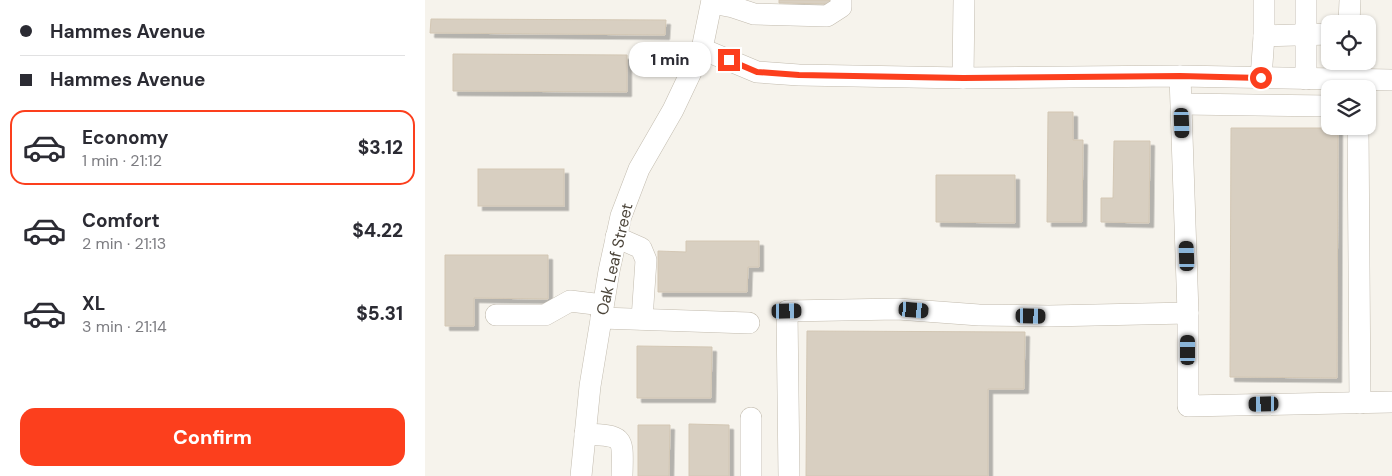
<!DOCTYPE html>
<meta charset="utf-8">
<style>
body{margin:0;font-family:"DM Sans",sans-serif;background:#f7f7f7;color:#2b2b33;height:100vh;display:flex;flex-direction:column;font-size:19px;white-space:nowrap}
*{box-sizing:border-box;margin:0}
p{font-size:16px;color:#7c7c81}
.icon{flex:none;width:28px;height:28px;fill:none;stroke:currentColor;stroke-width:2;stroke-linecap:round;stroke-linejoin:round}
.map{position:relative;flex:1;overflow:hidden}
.drawer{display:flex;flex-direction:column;background:#fff;width:425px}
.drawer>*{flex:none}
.hud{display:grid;align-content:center;height:110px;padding:0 20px;background:#fff}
.controls{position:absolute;left:896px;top:15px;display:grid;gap:10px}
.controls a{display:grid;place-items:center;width:55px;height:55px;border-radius:10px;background:#fff;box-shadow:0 1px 4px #0004;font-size:25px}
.end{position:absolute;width:22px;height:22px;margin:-11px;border:6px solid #fc3f1d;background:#fff;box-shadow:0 0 0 2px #fff}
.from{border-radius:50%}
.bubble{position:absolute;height:35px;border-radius:15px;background:#fff;box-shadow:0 1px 4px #0004;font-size:16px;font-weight:800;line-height:35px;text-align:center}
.car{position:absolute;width:15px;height:30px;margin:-15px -8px;border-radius:6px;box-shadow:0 0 4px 1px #0007;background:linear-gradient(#222 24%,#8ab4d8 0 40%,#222 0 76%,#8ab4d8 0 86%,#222 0)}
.hud b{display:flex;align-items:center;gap:18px;height:48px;font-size:19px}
.hud b+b{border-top:1px solid #e1e1e2}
.hud i{width:12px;height:12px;background:#2b2b33}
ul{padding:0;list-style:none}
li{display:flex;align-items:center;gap:15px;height:75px;margin:0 10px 8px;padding:0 10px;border:2px solid transparent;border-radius:15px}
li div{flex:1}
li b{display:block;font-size:19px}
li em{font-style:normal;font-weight:800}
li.selected{border-color:#fc3f1d}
li>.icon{width:45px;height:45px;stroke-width:1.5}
.cta{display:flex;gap:10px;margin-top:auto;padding:10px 20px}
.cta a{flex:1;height:58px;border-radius:15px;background:#fc3f1d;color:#fff;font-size:20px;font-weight:800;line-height:58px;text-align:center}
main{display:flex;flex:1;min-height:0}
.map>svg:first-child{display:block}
.building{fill:#d8cfc1;stroke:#d3c7b4;filter:url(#shadow)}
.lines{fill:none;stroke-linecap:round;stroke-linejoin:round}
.minor-casing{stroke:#c2bbae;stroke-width:22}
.minor{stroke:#fff;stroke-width:21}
.route{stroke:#fc3f1d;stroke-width:6}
.labels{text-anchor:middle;stroke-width:4;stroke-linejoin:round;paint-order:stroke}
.street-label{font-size:16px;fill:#4b4439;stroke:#fff}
</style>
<main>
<section class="drawer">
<div class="hud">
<b><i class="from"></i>Hammes Avenue</b>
<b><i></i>Hammes Avenue</b>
</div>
<ul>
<li class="selected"><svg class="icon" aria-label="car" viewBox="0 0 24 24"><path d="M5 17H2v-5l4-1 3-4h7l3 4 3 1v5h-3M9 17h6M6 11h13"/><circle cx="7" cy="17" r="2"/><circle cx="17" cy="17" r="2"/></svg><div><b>Economy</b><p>1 min · 21:12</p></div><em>$3.12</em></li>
<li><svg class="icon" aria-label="car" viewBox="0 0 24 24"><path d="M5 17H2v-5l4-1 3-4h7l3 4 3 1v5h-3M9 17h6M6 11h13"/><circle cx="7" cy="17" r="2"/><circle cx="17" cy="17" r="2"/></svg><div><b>Comfort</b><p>2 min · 21:13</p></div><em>$4.22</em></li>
<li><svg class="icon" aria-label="car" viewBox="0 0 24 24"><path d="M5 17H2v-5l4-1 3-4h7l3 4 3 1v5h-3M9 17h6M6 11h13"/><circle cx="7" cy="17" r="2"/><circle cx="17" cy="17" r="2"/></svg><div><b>XL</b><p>3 min · 21:14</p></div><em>$5.31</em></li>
</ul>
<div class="cta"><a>Confirm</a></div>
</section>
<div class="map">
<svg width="967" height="476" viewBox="0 0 967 476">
<defs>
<filter id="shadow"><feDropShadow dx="4.5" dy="4.5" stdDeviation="0" flood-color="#0004"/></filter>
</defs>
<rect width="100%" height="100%" fill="#f6f3ec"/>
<g class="building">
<path d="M354,0H405V4L354,3Z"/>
<path d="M6,19L241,20L240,35L5,33Z"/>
<path d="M28,54L202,55V92L28,91Z"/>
<path d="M623,112H648V140H658L657,222H622Z"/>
<path d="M806,128H913L912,378L805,377Z"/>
<path d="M689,141H725L724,223L676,222V198H688Z"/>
<rect x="53" y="169" width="86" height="37"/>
<path d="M511,175H590V223L511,222Z"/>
<path d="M261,241H334V267H323L322,292H233V251L261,252Z"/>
<path d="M20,255H123V299L49,298V326H20Z"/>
<path d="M382,331L600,332L599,389H563V476H381Z"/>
<path d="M212,346L287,347L286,398H212Z"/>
<path d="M264,424L304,425V476H264Z"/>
<path d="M213,425H245L244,476H213Z"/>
</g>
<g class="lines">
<defs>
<g id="minor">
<path d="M839,0V36L905,34"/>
<path d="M881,0V79"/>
<path d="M287,3L308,7L329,14L402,16L416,7V0"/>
<path d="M924,24L925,0"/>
<path d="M277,49L332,72L374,75L538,78L755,76L967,80"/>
<path d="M755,76L763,313V406L967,402"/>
<path d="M538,78L539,0"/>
<path d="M836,78L839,36"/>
<path d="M757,104L905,106"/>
<path d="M933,126L935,403"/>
<path d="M191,237L216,248L221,260L217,319"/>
<path d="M71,315H120L145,301L178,305"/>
<path d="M176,318L324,323"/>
<path d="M326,418V476"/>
<path d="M160,434C200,436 198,436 197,476"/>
<path d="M156,476L165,386L184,271L196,216L214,169L248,110L277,49L287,0"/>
<path d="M364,476L362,311L473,309L554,315L624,316L763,313"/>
</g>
</defs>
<use href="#minor" class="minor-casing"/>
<use href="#minor" class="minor"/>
</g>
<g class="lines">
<path class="route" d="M304,60L332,72L374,75L538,78L755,76L836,78"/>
</g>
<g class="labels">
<g class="street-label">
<text transform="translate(189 259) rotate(-77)" y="6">Oak Leaf Street</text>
</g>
</g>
</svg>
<div class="controls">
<a><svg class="icon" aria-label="locate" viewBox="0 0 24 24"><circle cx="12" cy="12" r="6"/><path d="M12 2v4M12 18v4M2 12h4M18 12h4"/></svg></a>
<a><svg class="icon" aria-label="layers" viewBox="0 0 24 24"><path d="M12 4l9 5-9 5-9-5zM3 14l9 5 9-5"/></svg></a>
</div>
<i class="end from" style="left:836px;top:78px"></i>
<i class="end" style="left:304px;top:60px"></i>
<div class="bubble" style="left:204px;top:42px;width:82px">1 min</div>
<i class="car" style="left:757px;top:123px;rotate:178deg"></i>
<i class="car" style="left:762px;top:256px;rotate:358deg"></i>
<i class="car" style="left:489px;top:310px;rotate:95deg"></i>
<i class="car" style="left:362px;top:311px;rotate:89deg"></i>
<i class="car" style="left:606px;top:316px;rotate:91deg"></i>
<i class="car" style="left:763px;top:350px;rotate:0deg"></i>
<i class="car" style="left:839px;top:404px;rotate:269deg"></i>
</div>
</main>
